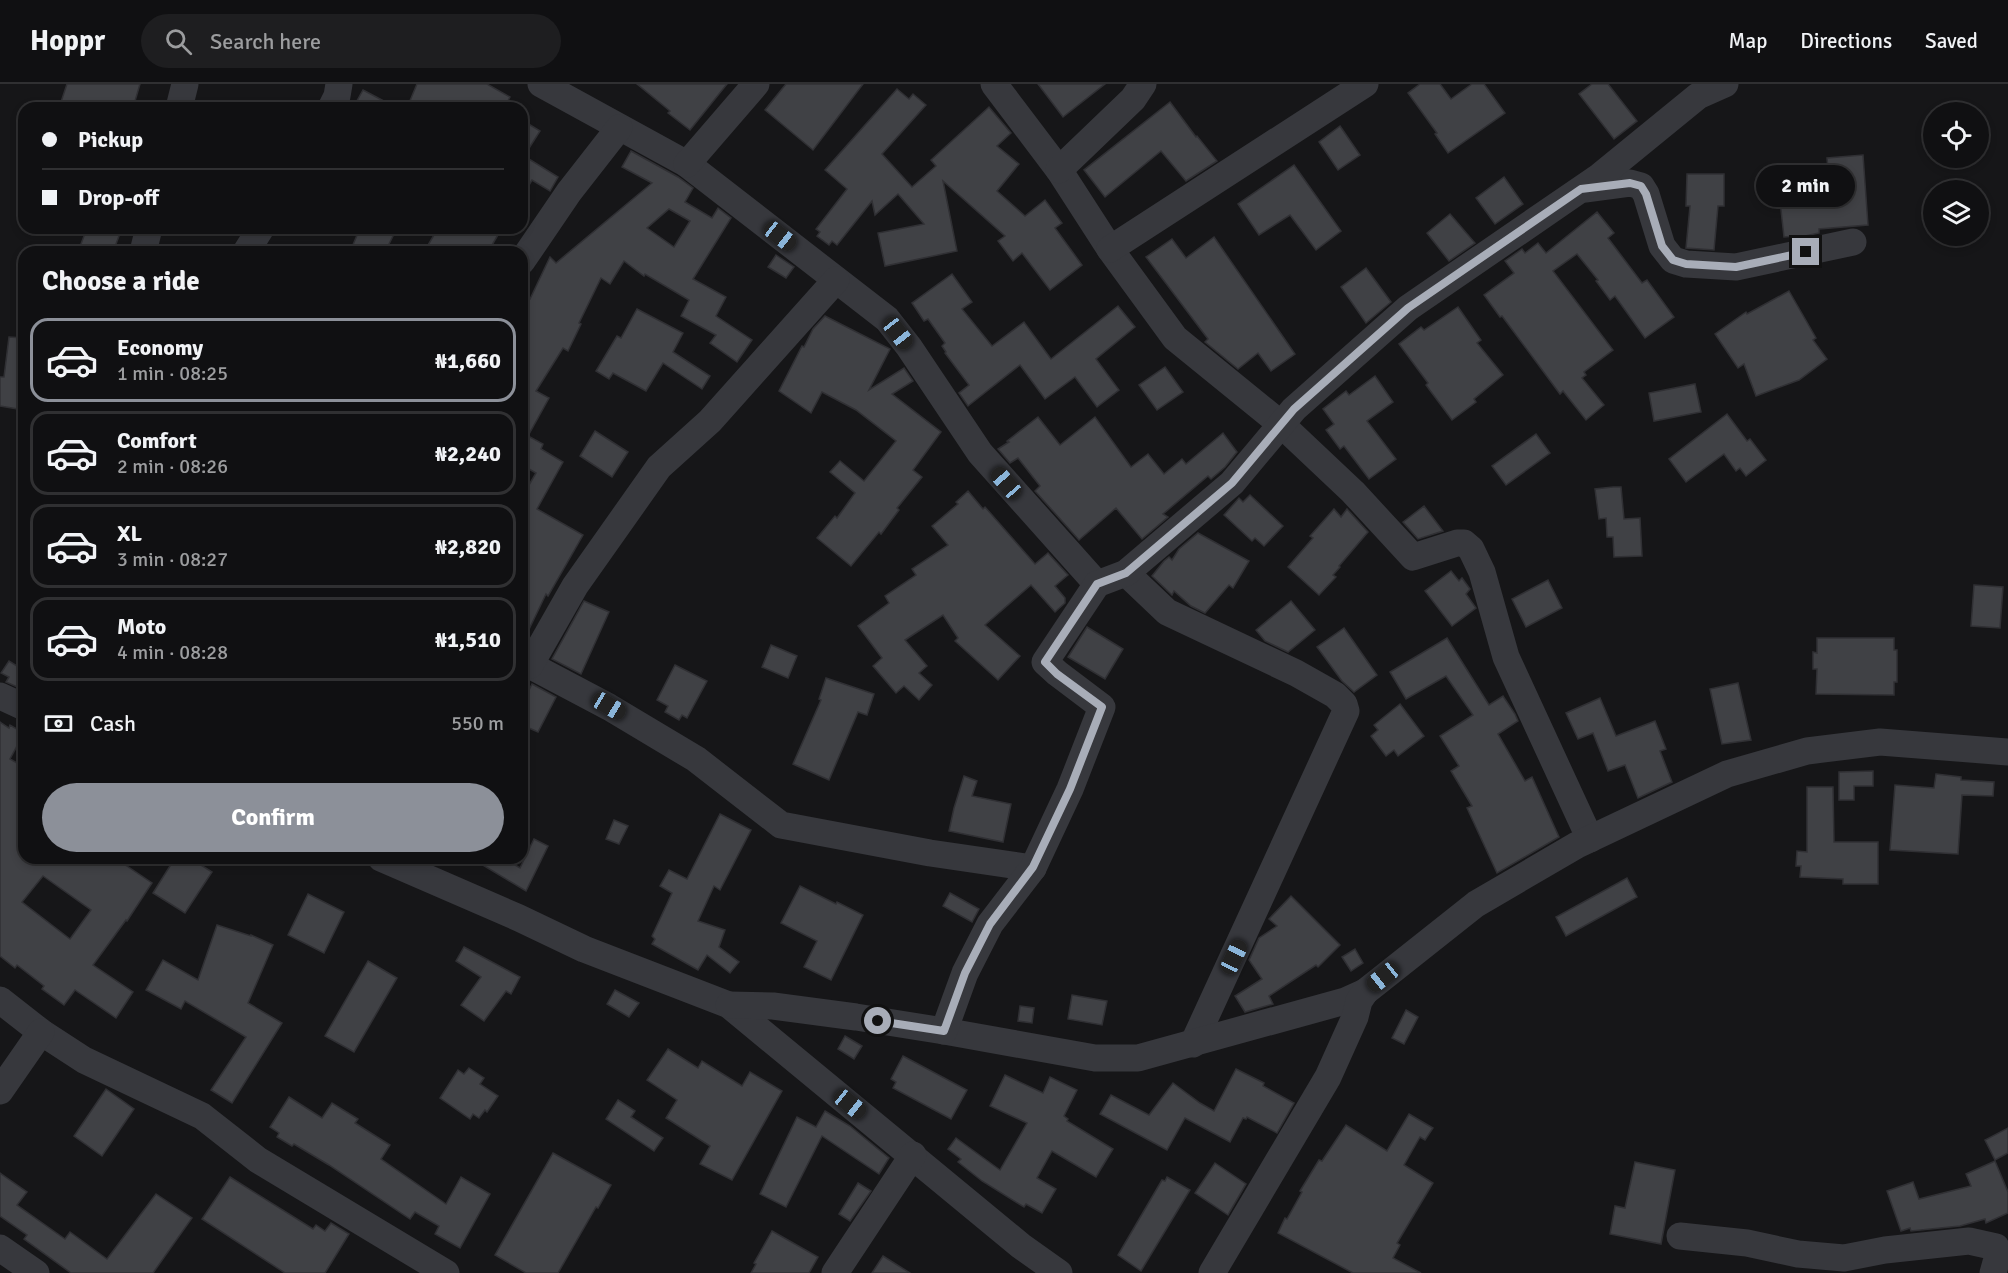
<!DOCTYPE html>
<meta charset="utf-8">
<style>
body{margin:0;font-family:Signika,sans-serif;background:#1e1e20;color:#f1f3f6;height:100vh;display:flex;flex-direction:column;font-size:22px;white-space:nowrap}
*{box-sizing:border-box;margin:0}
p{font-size:20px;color:#9c9d9f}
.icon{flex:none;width:33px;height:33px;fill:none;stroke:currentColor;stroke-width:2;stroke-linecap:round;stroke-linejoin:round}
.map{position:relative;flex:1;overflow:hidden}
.details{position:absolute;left:18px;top:162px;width:510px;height:618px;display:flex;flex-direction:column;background:#101012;border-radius:18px;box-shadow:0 3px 9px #0003,0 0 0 2px #303032}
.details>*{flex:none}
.hud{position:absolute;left:18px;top:18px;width:510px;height:132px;border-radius:18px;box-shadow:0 3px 9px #0003,0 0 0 2px #303032;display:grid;align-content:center;height:132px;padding:0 24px;background:#101012}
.fabs{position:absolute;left:1923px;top:18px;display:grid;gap:12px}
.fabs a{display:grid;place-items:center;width:66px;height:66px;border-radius:50%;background:#101012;box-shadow:0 3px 9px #0003,0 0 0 2px #303032;font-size:30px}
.end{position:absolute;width:27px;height:27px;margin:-14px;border:8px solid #a8adb8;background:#111;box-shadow:0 0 0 3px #111}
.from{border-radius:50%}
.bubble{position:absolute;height:42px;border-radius:21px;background:#101012;box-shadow:0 3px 9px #0003,0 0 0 2px #303032;font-size:20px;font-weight:700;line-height:42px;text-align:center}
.car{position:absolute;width:18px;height:36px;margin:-18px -9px;border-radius:8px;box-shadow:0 0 4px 2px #0007;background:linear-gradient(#222 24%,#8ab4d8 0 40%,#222 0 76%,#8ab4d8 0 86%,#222 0)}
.hud b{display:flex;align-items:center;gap:21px;height:57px;font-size:22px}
.hud b+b{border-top:2px solid #303032}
.hud i{width:15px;height:15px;background:#f1f3f6}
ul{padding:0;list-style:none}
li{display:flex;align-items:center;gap:18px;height:84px;margin:0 12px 9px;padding:0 12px;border:3px solid #303032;border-radius:18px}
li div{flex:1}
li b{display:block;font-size:22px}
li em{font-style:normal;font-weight:700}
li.current{border-color:#8c9099}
li>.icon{width:54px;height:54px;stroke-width:1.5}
h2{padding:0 24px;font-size:27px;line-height:72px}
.pay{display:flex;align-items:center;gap:15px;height:66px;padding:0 24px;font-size:22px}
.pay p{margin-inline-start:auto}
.button{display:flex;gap:12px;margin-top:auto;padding:12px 24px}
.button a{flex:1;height:69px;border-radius:36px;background:#8c9099;color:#fff;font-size:24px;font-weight:700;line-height:69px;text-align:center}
header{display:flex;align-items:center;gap:36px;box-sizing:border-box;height:84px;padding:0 30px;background:#101012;border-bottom:2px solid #303032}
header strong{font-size:28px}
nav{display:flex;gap:33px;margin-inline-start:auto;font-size:21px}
.search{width:420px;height:54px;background:#1e1e20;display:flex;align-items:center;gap:15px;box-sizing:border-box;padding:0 21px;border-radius:33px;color:#9c9d9f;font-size:22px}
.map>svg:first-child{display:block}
.building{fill:#404145;stroke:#303034;stroke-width:1.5;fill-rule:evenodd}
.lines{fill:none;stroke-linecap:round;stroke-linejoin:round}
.minor{stroke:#37383d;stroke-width:27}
.route{stroke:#a8adb8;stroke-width:8}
</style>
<header>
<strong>Hoppr</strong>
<div class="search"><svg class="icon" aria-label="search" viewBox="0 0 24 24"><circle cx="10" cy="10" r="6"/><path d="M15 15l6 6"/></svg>Search here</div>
<nav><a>Map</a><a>Directions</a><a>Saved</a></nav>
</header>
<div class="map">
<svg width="2008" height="1189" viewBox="0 0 2008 1189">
<rect width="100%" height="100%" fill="#161618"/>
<g class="building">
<path d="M67,0H140L133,24H70L60,21Z"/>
<path d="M417,0H487L510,13L504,24H407Z"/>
<path d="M637,0H727L690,46L668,29L670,27Z"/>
<path d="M786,0H863L813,66L765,26Z"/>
<path d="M1038,0H1105L1063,33Z"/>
<path d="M1420,0H1440L1451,15L1472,0H1484L1505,29L1448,69L1435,50L1437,49L1408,9Z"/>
<path d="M1592,0H1608L1637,37L1614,55L1579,10Z"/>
<path d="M897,5L909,15L913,10L926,21L882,70L912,103L936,82L931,76L989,23L1011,49L997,62L1019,80L997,107L1025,132L1045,116L1062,139L1055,144L1082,181L1050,206L1022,169L1013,177L998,157L1005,152L943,97L957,167L885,182L878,149L924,140L898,110L875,131L872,117L837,161L832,157L829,161L817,152L820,148L816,145L847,105L825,86Z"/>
<path d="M363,6L397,24H353Z"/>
<path d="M1170,18L1196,53L1197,52L1217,77L1186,97L1161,67L1105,113L1084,86Z"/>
<path d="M522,36L540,47L524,72L558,93L550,107L532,96L522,113Z"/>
<path d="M1340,42L1360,71L1338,86L1319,58Z"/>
<path d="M631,67L678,93L693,104L685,118L712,134L718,124L731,134L693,195L726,213L716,232L752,256L737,278L710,259L716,251L681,232L689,216L645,190L644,192L624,177L610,200L601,194L579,239L581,240L568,267L563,264L536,307L549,314L528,352L543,360L541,365L563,378L537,425L583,451L548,512L546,510L522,560V413L536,389L522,381V211L530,215L550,173L556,179L652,99L622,83ZM669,125L690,137L674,163L647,144Z"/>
<path d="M1863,71L1868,141L1819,145V149L1796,154V152L1784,153L1779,108L1790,107V103L1829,98L1827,74Z"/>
<path d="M1294,81L1341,147L1316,166L1290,131L1259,151L1238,120Z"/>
<path d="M1687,90H1724V122H1718L1714,166L1686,164L1690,122H1686Z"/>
<path d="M1504,93L1523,120L1495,140L1476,114Z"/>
<path d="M1597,128L1614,149L1608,154L1642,199L1647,196L1674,233L1645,254L1615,212L1610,216L1596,197L1598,196L1577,170L1553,187L1613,266L1584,288L1586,291L1582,294L1604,321L1586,336L1563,307L1560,310L1502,232L1500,233L1484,211L1514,189L1505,177L1522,165L1525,169L1538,159L1546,169Z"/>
<path d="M1450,130L1475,159L1449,177L1427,149Z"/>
<path d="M87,144H122L113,168H78Z"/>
<path d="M360,144H397L385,168H350Z"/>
<path d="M438,144H502L488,168H424Z"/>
<path d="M1214,153L1295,270L1271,287L1258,269L1238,285L1205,258L1208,255L1146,173L1172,155L1186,174Z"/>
<path d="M776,171L794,183L786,194L768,183Z"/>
<path d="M1366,184L1391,218L1366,239L1341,203Z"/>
<path d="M952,190L972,218L962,225L992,262L1024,238L1051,275L1118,222L1135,243L1096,275L1119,306L1097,323L1075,293L1045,315L1020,281L968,322L959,309L969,301L945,269L946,268L942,262L945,259L928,235L924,237L912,219Z"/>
<path d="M1789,207L1816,254L1813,256L1827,275L1799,296L1756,312L1744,280L1738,284L1715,250L1746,228L1747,230Z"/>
<path d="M1458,223L1481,256L1477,259L1503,291L1474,315L1476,318L1452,336L1426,301L1428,299L1399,260L1421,243L1424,246Z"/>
<path d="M637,225L683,249L673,268L710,292L702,305L663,279L646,307L613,289L609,295L596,287L617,252L621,254Z"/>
<path d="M825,232L890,265L869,306L904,284L913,297L892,310L941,348L913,386L922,393L897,424L899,426L881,450L879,448L851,482L817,454L835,432L837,434L855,409L830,388L840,377L864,397L896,357L856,326L822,308L811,329L779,307L802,262L804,263L813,245Z"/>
<path d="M9,253L24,254V326L0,322V293H4Z"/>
<path d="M1165,283L1183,308L1157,326L1139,301Z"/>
<path d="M1375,292L1393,318L1367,337L1396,375L1369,395L1344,362L1340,365L1326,346L1334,340L1323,325L1346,307L1349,311Z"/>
<path d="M1695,300L1701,328L1654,337L1649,309Z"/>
<path d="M1727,330L1747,357L1750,355L1766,376L1746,392L1740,384L1736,387L1724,370L1686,398L1669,375Z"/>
<path d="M1038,333L1060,361L1095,333L1131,383L1148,370L1164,390L1182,375L1186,380L1223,349L1237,368L1225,383L1211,395L1208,392L1163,430L1168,433L1142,455L1116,424L1079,456L1035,407L1040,402L1018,374L1010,379L998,365L1009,358L1007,357Z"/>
<path d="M595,347L628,368L612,393L580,372Z"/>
<path d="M1536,350L1550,369L1506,401L1492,382Z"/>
<path d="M1613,403H1621L1624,435L1640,434L1642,472L1614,473L1613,453H1607L1606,434L1599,435L1595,405Z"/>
<path d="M968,407L983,425L985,423L1035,480L1048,469L1068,491L1055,502L1065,514V519L1055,528L1031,501L985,541L1020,572L998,596L955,557L958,554L943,531L905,556L927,582L919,589L932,601L919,616L904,602L896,609L873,582L882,574L858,542L889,519L885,512L916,491L912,485L948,461L932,442L958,420L956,418Z"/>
<path d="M1250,411L1283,442L1264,462L1255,454L1252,457L1224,431L1239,414L1243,418Z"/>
<path d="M1424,422L1443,447L1418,455L1403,438Z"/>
<path d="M1334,425L1341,433L1347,425L1368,448L1339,482L1340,483L1333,491L1336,493L1319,511L1288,483L1313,454L1310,452Z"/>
<path d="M1198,449L1249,477L1233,504L1229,501L1205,529L1191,522L1174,507L1172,511L1152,492L1164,477L1169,473L1172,476L1179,465Z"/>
<path d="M1451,487L1459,497L1462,494L1470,505L1466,510L1476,524L1452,542L1425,507Z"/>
<path d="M1548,496L1562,524L1526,543L1512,515Z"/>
<path d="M1974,501L2003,503L2000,544L1971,542Z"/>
<path d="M584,517L609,528L581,590L552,575Z"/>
<path d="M1291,517L1315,546L1288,568L1265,557L1256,546Z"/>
<path d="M1087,543L1123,565L1105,595L1068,573Z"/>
<path d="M1344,544L1377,591L1354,608L1342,597L1317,563Z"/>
<path d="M1447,554L1489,621L1503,612L1515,630L1518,637L1498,650L1525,697L1532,693L1559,753L1497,789L1467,724L1472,722L1451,687L1459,682L1440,652L1473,631L1446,592L1406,615L1390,588Z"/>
<path d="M1817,554H1894V566H1897V598H1894V611L1816,610L1817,585H1813V568L1817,569Z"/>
<path d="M771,561L797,572L788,594L762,583Z"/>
<path d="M24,571V606L6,598L9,593L1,589L9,577L17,582Z"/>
<path d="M675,581L707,597L687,634L682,631L679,636L665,628L668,622L657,616Z"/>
<path d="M826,594L874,610L867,631L858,628L829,696L793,680L821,616L819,615Z"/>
<path d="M1738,599L1751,656L1722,660L1710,605Z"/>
<path d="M532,600L556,613L538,648L522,641V607L527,610Z"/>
<path d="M1600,614L1616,652L1655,637L1666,665L1660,667L1672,698L1638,714L1625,681L1608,687L1593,649L1578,655L1566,629Z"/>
<path d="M1400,620L1424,652L1398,672L1394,666L1386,672L1371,652L1378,646L1374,641Z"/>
<path d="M0,638L9,644L10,641L24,649L10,675L24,683V724L18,734L24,738V774H115L152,799L127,837L126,836L93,881L133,908L116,934L75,906L64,921L42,905L44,902L17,881L15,884L0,872ZM43,792L91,826L70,855L22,818Z"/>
<path d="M1873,687V702H1854V716H1839V688Z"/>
<path d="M1936,690L1961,693V696L1994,698L1993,712L1962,711L1958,770L1890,766L1895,701L1934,704Z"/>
<path d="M964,692L977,697L972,712L1011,720L1003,758L949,747L954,724Z"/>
<path d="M1807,703H1833L1834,758H1878V800H1843V795L1800,793L1801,782H1796L1797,767L1807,768Z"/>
<path d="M720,730L751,746L720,806L714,802L698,837L725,846L719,863L739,878L730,889L707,871L698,886L652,860L655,855L652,852L672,809L660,802L669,786L687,795Z"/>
<path d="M614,736L628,742L619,760L606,755Z"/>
<path d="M534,755L548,762L526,807L471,774H503L520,784Z"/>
<path d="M175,774H190L212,788L185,829L153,809Z"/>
<path d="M1627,794L1637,813L1566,852L1556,833Z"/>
<path d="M800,802L836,820L837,818L863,831L831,896L804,883L817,857L781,839Z"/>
<path d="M950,809L979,825L972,838L943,822Z"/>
<path d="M308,810L344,828L324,869L288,851Z"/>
<path d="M1291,812L1340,861L1318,883L1316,881L1269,912L1273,920L1245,928L1235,912L1262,895L1249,876L1259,854L1277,842L1269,835Z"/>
<path d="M217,841L251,852V851L273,861L248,919L282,939L232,1019L211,1006L246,953L185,917L181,925L146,906L163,876L198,896Z"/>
<path d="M464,863L520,893L511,910L506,907L484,937L461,921L481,893L456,877Z"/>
<path d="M1355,865L1363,879L1351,887L1342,873Z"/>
<path d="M368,877L397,894L354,968L325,952Z"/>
<path d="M615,906L639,919L629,933L607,920Z"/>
<path d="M1072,911L1107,917L1102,941L1068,935Z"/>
<path d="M1020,922L1034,924L1032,939L1018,937Z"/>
<path d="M1406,926L1418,933L1404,960L1392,954Z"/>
<path d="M845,952L862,962L854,975L838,965Z"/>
<path d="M668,965L698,984L702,977L742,1002L750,988L782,1007L732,1096L700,1080L710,1062L666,1034L677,1016L647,996Z"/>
<path d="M903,972L967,1006L951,1035L893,1004L896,998L891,995Z"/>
<path d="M469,984L484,994L480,1000L498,1012L487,1028L485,1026L479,1034L473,1030L470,1035L440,1014L458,986L464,990Z"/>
<path d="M1236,985L1264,999L1263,1002L1294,1019L1277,1049L1247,1033L1246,1035L1243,1034L1230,1058L1185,1034L1167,1066L1100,1030L1111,1011L1149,1031L1173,999L1200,1019L1214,1027Z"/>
<path d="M1005,991L1043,1009L1050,993L1077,1006L1064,1032L1068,1035L1067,1037L1113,1065L1096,1093L1052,1067L1037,1094L1056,1105L1042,1129L1026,1120L1024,1123L982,1097L958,1078L961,1075L948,1065L956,1054L1000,1086L1027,1039L990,1022Z"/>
<path d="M106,1005L134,1025L102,1072L74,1052Z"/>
<path d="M289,1013L322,1034L332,1019L358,1035L355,1039L390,1061L381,1075L446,1120L461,1093L490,1110L460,1164L435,1150L439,1142L415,1128L410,1135L329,1081L294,1060L292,1062L277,1053L279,1049L270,1043Z"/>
<path d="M618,1016L635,1027L631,1033L663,1054L654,1067L606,1035Z"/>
<path d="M825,1027L850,1042L889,1074L879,1090L822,1052L786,1123L760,1110L797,1033L816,1043Z"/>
<path d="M1409,1030L1433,1044L1425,1056L1420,1053L1404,1081L1433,1099L1397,1159L1400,1161L1393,1174L1421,1189H1353L1278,1149L1285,1134L1287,1135L1302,1108L1300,1107L1319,1076L1322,1077L1346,1041L1387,1067Z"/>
<path d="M2008,1044V1069L1995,1076L1985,1056Z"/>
<path d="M553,1069L611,1101L598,1124L596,1123L558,1189H526L495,1171Z"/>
<path d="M1995,1077L2008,1108V1129L1986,1139L1985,1135L1960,1142L1911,1147L1910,1144L1901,1147L1887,1107L1913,1098L1919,1115L1971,1102L1966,1090Z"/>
<path d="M1635,1078L1675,1086L1661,1160L1610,1150L1615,1122L1625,1124Z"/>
<path d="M1215,1079L1246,1100L1228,1131L1195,1109Z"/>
<path d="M0,1089L27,1108L17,1121L65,1155L70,1148L107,1175L156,1110L192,1134L153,1189H71L24,1155L27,1151L0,1132Z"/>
<path d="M230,1093L313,1145L316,1141L325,1147L331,1139L349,1150L325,1189H285L202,1135Z"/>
<path d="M1167,1093L1190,1106L1141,1187L1118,1171L1162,1096L1165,1097Z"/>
<path d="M858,1099L871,1107L850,1137L839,1130Z"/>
<path d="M772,1147L818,1173L809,1189H751L756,1180L754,1179Z"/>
<path d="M883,1172L910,1189H872Z"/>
</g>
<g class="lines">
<g class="minor">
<path d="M541,0L687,80L887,235L909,263L980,369L1097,500"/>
<path d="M994,0L1059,86L1110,165L1175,254L1282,341L1353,408L1413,473L1457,459H1464L1471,465L1482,488L1506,573L1590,755"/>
<path d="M179,24L185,0"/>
<path d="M331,24L337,12L339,0"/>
<path d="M687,80L756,0"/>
<path d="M1059,86L1133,15L1143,0"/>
<path d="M1585,105L1630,99L1641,102L1646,110L1662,162L1673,176L1686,180L1736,183L1853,158"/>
<path d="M1110,165L1365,0"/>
<path d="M143,168L149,144"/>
<path d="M246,168L261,144"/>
<path d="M522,177L569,108L619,44"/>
<path d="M1126,489L1167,528L1296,589L1335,611L1344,620L1346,627L1193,960"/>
<path d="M522,577L609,623L696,675L781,741L930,769L1033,784"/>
<path d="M530,581L575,502L659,383L710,337L836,196"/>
<path d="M0,612L24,623"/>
<path d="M381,774L519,834L584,865L729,921L1021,1162L1059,1189"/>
<path d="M0,916L41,948L84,976L202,1032L258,1076L446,1189"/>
<path d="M729,921L773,922L856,933L944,947L1095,974H1138L1345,917L1365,908L1476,820L1577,761L1727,690L1807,667L1880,658L2008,668"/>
<path d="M944,947L965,889L990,840L1033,784L1070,705L1102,623L1057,589L1045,578L1097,500L1126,489L1232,399L1294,325L1408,224L1600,92L1698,12L1725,0"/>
<path d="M0,1007L41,948"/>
<path d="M1680,1152L1747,1159L1798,1170L1844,1174L1885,1166L1969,1157L1996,1163L1998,1171L1993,1189"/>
<path d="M0,1164L36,1189"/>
<path d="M835,1189L913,1071"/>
<path d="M1212,1189L1328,993L1355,933L1359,917L1365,908"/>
</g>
</g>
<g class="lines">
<path class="route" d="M878,937L944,947L965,889L990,840L1033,783L1070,705L1102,623L1057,590L1045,578L1097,500L1126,489L1232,399L1294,325L1408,224L1581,105L1630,99L1641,102L1646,110L1662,162L1673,176L1686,180L1736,183L1806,168"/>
</g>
</svg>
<div class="fabs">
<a><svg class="icon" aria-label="locate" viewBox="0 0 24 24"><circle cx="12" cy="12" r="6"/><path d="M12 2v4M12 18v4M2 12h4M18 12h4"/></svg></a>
<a><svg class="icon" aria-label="layers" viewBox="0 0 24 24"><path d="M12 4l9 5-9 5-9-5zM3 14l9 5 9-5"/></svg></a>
</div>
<i class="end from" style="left:878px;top:937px"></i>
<i class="end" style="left:1806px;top:168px"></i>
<div class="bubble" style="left:1756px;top:81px;width:99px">2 min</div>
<i class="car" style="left:780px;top:152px;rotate:128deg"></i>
<i class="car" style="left:898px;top:249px;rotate:142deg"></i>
<i class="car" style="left:1006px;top:399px;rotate:319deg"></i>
<i class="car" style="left:609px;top:622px;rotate:121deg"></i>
<i class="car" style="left:1234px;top:873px;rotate:25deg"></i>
<i class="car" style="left:1383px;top:893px;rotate:231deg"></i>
<i class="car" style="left:850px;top:1020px;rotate:129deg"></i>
<div class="hud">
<b><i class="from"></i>Pickup</b>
<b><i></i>Drop-off</b>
</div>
<section class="details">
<h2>Choose a ride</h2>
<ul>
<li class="current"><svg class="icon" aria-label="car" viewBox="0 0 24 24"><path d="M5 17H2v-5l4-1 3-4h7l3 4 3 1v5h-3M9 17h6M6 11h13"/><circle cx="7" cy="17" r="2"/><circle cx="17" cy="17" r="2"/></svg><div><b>Economy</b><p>1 min · 08:25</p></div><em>₦1,660</em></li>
<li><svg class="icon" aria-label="car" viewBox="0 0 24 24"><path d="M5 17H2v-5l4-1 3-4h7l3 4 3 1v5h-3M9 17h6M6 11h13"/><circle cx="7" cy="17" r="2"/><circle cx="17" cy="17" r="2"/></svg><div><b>Comfort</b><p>2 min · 08:26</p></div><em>₦2,240</em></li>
<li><svg class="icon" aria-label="car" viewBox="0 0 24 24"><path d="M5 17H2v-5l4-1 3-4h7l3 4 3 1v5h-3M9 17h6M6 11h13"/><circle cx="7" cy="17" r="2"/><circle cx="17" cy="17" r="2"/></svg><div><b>XL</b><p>3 min · 08:27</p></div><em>₦2,820</em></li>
<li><svg class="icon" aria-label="car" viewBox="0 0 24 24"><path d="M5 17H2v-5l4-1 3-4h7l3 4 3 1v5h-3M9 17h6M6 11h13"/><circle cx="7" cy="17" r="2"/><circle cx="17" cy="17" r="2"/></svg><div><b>Moto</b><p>4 min · 08:28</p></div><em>₦1,510</em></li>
</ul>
<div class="pay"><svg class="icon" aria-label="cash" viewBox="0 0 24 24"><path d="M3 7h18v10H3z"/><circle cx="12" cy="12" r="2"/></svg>Cash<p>550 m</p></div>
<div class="button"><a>Confirm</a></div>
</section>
</div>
